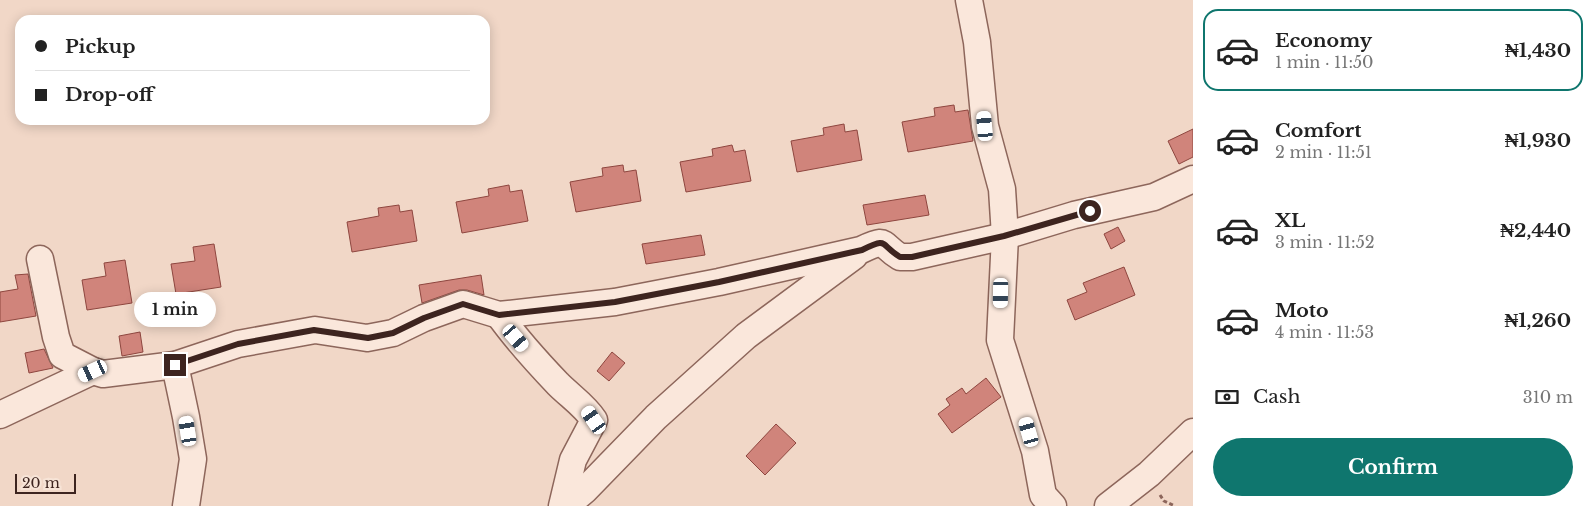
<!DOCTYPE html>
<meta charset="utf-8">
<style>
body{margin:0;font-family:"Libre Baskerville",serif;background:#f6f6f6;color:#222;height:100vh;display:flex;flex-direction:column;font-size:19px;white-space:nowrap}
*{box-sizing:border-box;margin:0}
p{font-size:16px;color:#767676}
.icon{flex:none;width:28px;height:28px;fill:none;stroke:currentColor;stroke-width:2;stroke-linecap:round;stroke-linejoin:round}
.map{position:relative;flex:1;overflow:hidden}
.details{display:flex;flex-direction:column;background:#fff;width:400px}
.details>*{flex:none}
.top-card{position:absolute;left:15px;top:15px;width:475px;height:110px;border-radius:15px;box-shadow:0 2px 12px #0003;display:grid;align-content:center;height:110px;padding:0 20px;background:#fff}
.scale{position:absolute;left:15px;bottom:12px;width:61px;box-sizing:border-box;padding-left:5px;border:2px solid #3d241f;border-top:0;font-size:14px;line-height:18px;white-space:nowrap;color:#3d241f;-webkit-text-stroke:4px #f7e4d7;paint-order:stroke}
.end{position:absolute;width:22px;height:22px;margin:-11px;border:6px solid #3d241f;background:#fff;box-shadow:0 0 0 2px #fff}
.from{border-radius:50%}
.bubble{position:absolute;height:35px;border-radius:18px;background:#fff;box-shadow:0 2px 12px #0003;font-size:16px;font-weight:700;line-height:35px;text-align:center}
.car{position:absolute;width:15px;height:30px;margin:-15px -8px;border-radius:6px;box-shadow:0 0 4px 1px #0007;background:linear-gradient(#fff 24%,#345 0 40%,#fff 0 76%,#345 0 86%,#fff 0)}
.top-card b{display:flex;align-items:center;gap:18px;height:48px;font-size:19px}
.top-card b+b{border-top:1px solid #e0e0e0}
.top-card i{width:12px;height:12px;background:#222}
ul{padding:9px 0 0;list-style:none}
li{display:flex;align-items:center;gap:15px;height:82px;margin:0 10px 8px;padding:0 10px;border:2px solid transparent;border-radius:15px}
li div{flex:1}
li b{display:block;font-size:19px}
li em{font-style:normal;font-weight:700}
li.active{border-color:#0f766e}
li>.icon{width:45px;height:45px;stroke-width:1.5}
.pay{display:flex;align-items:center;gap:12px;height:55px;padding:0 20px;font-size:19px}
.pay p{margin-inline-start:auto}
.button{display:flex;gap:10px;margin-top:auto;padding:10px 20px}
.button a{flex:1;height:58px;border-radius:30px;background:#0f766e;color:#fff;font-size:20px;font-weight:700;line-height:58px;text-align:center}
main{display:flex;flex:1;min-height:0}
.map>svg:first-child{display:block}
.building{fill:#d0847b;stroke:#8e463f}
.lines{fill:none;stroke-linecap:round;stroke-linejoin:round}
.minor-casing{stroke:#8d665b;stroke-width:29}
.path{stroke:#8d665b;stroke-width:3;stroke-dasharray:4 2.5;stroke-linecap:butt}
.minor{stroke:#fae7db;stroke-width:26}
.route{stroke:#3d241f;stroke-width:6}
</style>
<main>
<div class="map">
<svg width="1193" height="506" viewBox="0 0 1193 506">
<rect width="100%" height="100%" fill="#f1d7c7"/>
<g class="building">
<path d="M954,105L955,112L968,110L973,141L908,152L902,122L935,116L934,108Z"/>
<path d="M844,124L845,132L857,130L862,160L797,172L791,141L824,135L823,128Z"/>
<path d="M1193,129V157L1179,164L1168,141Z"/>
<path d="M732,145L734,152L745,150L751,181L686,192L680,162L713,156L712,149Z"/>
<path d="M623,165L624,172L636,170L641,201L576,212L570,182L603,176L602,168Z"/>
<path d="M509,185L510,192L522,190L528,221L462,233L456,202L489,196L488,189Z"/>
<path d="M925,195L929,215L867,225L863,205Z"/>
<path d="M399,205L400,212L412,210L417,241L352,252L347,222L379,216L378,208Z"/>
<path d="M1118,227L1125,241L1111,249L1104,234Z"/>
<path d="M701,235L705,255L646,264L642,244Z"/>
<path d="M214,244L221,287L176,294L171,264L195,261L193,247Z"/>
<path d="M125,260L132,303L87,310L82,280L106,276L104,263Z"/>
<path d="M1124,267L1135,295L1075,320L1067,300L1087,292L1083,283Z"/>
<path d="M28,274L36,316L0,322V292L18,289L15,275Z"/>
<path d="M481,275L484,295L467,290H459L422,303L419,285Z"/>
<path d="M140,332L143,352L122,356L119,336Z"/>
<path d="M44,349L53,368L29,373L25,353Z"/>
<path d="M612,352L625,363L609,381L597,371Z"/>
<path d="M986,378L1001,397L952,433L938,414L950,405L946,399L962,388L966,394Z"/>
<path d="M776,424L796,443L765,475L746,456Z"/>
</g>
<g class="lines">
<defs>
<g id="minor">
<path d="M969,0L977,42L985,126L1002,189L1005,236L1000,340L1035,451L1043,495L1053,506"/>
<path d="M40,259L56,337L62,355L93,371L103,374L175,365L238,344L315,330L367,338L393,333L424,318L463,304L499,315L615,302L719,282L861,250C889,237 879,244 900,257H912L1005,236L1074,215L1154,197L1193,179"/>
<path d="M499,315C517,340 537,362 558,384C570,396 585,406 594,420L573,460L562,506"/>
<path d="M175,365L186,417L193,459L186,506"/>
<path d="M0,415L93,371"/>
<path d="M566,506L585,490L656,417L746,336L854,256"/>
<path d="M1108,506L1149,474L1193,432"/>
</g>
</defs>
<use href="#minor" class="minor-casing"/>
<path class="path" d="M1160,495L1164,501L1175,506"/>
<use href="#minor" class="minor"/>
</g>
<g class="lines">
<path class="route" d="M175,365L238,344L314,330L368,338L393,333L424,318L463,304L499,315L615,302L719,282L862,250C889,237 879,244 900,257H912L1004,236L1090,211"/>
</g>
</svg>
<div class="scale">20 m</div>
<i class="end from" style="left:1090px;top:211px"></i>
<i class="end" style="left:175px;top:365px"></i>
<div class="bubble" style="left:134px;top:292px;width:82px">1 min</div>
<i class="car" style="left:985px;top:126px;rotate:355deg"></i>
<i class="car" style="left:1001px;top:293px;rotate:181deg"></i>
<i class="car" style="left:516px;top:338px;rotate:139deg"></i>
<i class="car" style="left:93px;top:371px;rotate:245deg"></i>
<i class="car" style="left:594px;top:420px;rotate:325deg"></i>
<i class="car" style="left:188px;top:431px;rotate:351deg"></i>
<i class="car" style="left:1029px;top:432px;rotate:344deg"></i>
<div class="top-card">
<b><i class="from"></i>Pickup</b>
<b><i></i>Drop-off</b>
</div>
</div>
<section class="details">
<ul>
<li class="active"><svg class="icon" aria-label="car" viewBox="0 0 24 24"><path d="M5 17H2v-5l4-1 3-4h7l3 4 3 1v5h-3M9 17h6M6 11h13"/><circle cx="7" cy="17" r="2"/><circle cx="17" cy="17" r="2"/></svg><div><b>Economy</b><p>1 min · 11:50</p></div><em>₦1,430</em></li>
<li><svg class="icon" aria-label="car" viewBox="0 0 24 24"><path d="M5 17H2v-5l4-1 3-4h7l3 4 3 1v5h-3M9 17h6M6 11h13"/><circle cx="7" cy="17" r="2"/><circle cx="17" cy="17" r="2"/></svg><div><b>Comfort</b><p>2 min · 11:51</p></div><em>₦1,930</em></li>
<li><svg class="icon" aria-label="car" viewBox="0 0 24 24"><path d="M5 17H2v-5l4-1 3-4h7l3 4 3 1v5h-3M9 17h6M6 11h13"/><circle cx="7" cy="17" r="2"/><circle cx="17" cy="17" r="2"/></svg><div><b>XL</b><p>3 min · 11:52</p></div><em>₦2,440</em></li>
<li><svg class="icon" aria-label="car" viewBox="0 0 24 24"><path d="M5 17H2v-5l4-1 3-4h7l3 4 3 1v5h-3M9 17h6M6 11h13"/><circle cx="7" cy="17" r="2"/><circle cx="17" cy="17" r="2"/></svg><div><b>Moto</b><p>4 min · 11:53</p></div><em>₦1,260</em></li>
</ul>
<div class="pay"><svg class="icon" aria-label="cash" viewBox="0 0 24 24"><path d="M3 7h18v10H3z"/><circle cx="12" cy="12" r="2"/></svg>Cash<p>310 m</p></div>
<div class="button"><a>Confirm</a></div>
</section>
</main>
